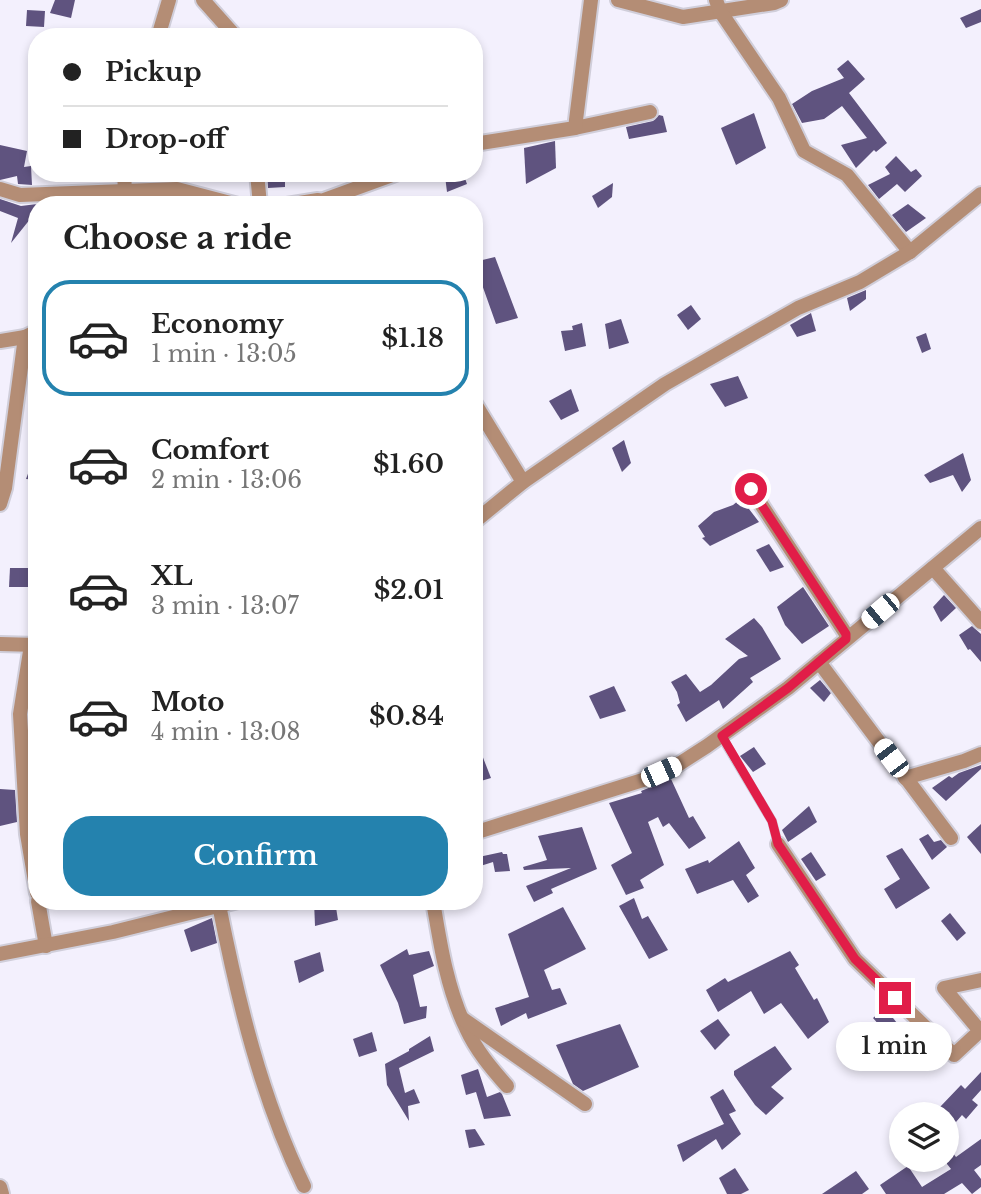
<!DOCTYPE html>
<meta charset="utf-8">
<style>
body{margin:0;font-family:"Libre Baskerville",serif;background:#f6f6f6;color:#222;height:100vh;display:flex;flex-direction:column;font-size:26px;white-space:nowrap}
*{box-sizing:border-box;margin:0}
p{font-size:23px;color:#767676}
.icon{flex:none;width:38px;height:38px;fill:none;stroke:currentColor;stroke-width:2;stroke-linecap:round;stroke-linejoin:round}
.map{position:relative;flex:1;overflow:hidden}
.side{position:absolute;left:28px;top:196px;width:455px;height:714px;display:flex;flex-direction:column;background:#fff;border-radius:28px;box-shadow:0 4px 10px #0003}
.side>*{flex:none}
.banner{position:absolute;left:28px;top:28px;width:455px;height:154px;border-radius:28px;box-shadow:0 4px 10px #0003;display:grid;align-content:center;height:154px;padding:0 35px;background:#fff}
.controls{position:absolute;left:889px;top:1102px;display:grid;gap:14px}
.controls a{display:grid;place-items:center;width:70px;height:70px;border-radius:50%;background:#fff;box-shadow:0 4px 10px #0003;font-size:35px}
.end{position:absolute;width:32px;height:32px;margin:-16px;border:9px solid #e11d48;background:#fff;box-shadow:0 0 0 4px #fff}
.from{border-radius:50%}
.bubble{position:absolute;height:49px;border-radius:24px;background:#fff;box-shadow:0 4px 10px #0003;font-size:23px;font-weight:600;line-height:49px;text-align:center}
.car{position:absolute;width:21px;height:42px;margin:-21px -10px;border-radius:9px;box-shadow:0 0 5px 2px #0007;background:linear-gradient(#fff 24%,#345 0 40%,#fff 0 76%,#345 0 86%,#fff 0)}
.banner b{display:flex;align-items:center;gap:24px;height:66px;font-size:26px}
.banner b+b{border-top:2px solid #e0e0e0}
.banner i{width:18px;height:18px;background:#222}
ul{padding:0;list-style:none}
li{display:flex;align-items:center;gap:21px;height:116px;margin:0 14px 10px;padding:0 21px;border:4px solid transparent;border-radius:28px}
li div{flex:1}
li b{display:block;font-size:26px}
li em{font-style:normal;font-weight:600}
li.selected{border-color:#2482ae}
li>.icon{width:63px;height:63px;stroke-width:1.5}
h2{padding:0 35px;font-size:32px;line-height:84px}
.primary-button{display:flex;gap:14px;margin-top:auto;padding:14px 35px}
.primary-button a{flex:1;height:80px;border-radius:28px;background:#2482ae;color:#fff;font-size:28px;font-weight:600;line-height:80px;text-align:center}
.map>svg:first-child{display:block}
.building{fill:#5f537f}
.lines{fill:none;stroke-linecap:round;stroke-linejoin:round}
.service-casing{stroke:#d0ceda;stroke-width:10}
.minor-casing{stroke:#d0ceda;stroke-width:18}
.tertiary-casing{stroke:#d0ceda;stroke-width:18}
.service{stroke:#b48d75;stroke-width:7}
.minor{stroke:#b48d75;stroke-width:14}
.tertiary{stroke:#b48d75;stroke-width:14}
.route{stroke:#e11d48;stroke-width:9}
</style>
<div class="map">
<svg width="981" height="1194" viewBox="0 0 981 1194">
<rect width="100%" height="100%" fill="#f3f0fd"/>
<g class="building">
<path d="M55,0H75L71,18L50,13Z"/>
<path d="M981,9V22L966,28L960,18Z"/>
<path d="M27,10L45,11L44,27L26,26Z"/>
<path d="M848,60L865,79L849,93L887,143L876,152L874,150L856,168L841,145L867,138L842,106L824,119L802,123L792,104L812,91L844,78L837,69Z"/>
<path d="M754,113L766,148L736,165L721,128Z"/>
<path d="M659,115L663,116L667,132L629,139L626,127L653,121Z"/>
<path d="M555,141L556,168L526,184L524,148Z"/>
<path d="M0,145L27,151L24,167L31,166L32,185L18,184L17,176L0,180Z"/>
<path d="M896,156L911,172L916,169L922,176L905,192L897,184L879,199L868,185L890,174L885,167Z"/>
<path d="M267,173H285V187L268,188Z"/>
<path d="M454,173H463L467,184L447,192L445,176Z"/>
<path d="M613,183L612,197L598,208L592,196Z"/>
<path d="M0,199L21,206L37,204V221L31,218L11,243L18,218L0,211Z"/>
<path d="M908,204L926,218L906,232L892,215Z"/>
<path d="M495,257L518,318L496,324L480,279L474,281V262Z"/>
<path d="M866,290V299L850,311L847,298Z"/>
<path d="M691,305L701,319L688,330L677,315Z"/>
<path d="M811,313L816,331L797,337L790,325Z"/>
<path d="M621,319L629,343L609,349L605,324Z"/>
<path d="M582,323L586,346L565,351L561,331L573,330L572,326Z"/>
<path d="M926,333L931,349L922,353L916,337Z"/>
<path d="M738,376L748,398L725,407L710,384Z"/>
<path d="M571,389L579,411L561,420L549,401Z"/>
<path d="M624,440L631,463L622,472L612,448Z"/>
<path d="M36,452L37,480L26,479Z"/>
<path d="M963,453L971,480L962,492L953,475L930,483L924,475Z"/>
<path d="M744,496L752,508L749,509L759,522L710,546L702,538L705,537L698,526L714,512L733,505Z"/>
<path d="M769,544L784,567L770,572L756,550Z"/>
<path d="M10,568H37V587H9Z"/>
<path d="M803,587L829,626L802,644L785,625L777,607Z"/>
<path d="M944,595L956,608L941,622L933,607Z"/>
<path d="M754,618L762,627L781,659L750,678L753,682L723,709L719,700L686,722L677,705L680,703L677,692L671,682L686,674L700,692L711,685L739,659L748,656L725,639Z"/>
<path d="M972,626L981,634V662L970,649L968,650L959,635Z"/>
<path d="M820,680L831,693L824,702L810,688Z"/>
<path d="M614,686L626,711L600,719L589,696Z"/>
<path d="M754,747L766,764L753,772L740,756Z"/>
<path d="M482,755L491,778L474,783V760Z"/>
<path d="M981,765V769L946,801L932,788L949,776L952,778L959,773Z"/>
<path d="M671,779L689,818L693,816L706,838L689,849L669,823L663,827L658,817L648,822L664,865L640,880L644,888L626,895L611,865L632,853L609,803L642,793L641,791Z"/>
<path d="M0,789L15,790L17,822L0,826Z"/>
<path d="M809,806L817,822L788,842L782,830Z"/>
<path d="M981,824V854L967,837Z"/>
<path d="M582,827L597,869L551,889L553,893L534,902L526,886L571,868L524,870L523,867L547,860L538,836Z"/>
<path d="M928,834L934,842L941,840L947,847L932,860L919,839Z"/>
<path d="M739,841L755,868L746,875L759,896L748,903L733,880L697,894L685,869L708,860L709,863Z"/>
<path d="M902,848L930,888L896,909L884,889L900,879L886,856Z"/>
<path d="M502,852L503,854H507L510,871L495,872L493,862L474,868V858Z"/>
<path d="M811,852L826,875L816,881L801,859Z"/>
<path d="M634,898L642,919L648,916L668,950L649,959L619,906Z"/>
<path d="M314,901H335L338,920L315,926Z"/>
<path d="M563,907L586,949L544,970L552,990L560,988L567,1004L528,1019L526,1013L501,1026L495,1008L529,997L508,934Z"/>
<path d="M950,913L966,933L957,941L941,921Z"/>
<path d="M212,918L217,943L191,952L184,930Z"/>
<path d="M407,949L409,955L429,951L434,966L413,975L420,1007L427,1006L426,1018L404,1024L398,1003L380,965Z"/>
<path d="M790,951L799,965L795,968L814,1000L817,998L829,1022L808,1039L781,1003L764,1014L751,991L718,1012L706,990L725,978L728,982Z"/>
<path d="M320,952L324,971L299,983L294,961Z"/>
<path d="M885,1008L897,1023L886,1033L873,1018Z"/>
<path d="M718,1019L730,1035L715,1050L700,1031Z"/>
<path d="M620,1024L639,1067L583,1091L573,1084L556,1045Z"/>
<path d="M372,1032L377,1051L359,1057L353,1039Z"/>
<path d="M430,1036L434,1051L399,1068L405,1093L414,1089L420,1103L408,1106L409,1121L387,1085L385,1064L409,1051V1049Z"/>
<path d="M887,1040L895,1049L878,1066L869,1057Z"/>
<path d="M919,1040L932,1052L921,1064L908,1053Z"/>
<path d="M775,1046L792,1069L771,1087L784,1098L766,1115L755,1105L734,1075V1071Z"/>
<path d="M478,1069L487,1097L500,1092L502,1094L511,1116L484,1119L476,1092L466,1095L461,1075Z"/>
<path d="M981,1072V1090L972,1100L978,1105L966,1119L962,1115L956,1122L940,1107L961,1085L965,1089Z"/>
<path d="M723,1089L736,1111L729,1114L741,1134L722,1150L716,1139L683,1162L677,1145L724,1124L710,1097Z"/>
<path d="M475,1129L485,1145L469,1148L465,1130Z"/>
<path d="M981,1139V1165L974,1170L981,1179V1187L972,1194L962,1183L944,1194H886L880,1185L908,1166L922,1187L951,1169L947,1164V1146L956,1157Z"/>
<path d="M735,1168L749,1190L741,1194H727L719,1178Z"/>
<path d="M856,1171L869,1189L862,1194H822Z"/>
</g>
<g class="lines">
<defs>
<path id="service" d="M721,736L772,821L778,844"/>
<g id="minor">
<path d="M203,0L236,37"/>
<path d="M618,0L683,17L774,3L781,0"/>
<path d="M716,0L720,11L779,98L804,151L847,175L910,252"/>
<path d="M158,37L169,0"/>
<path d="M575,128L650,112"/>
<path d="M474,144L575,128L591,0"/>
<path d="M124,173L125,191"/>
<path d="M257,173L260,205"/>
<path d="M0,189L20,195L177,189L238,205"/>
<path d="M287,205L318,200"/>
<path d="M310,205L398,173"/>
<path d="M0,341L25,337L37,331"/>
<path d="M474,402L523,482"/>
<path d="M751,489L846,634V639"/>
<path d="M0,504L5,488L25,337"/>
<path d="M474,522L523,482L665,384L798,308L860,282L910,252L981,194"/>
<path d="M933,568L981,622"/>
<path d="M0,644L37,645"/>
<path d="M31,645L20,714L27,834L37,893"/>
<path d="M819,662L951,838"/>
<path d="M905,778L964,761L981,754"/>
<path d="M778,844L855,959L954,1055L980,1031L944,988L981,980"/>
<path d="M38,901L46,946"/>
<path d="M433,901C440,943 447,989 466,1028C476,1050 491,1068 507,1086"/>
<path d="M219,905C238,1001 261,1097 304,1186"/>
<path d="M463,1019L585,1104"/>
<path d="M0,1187L2,1194"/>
</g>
<g id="tertiary">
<path d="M474,833L646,779L676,766L707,746L788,688L981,528"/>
<path d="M0,954L113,932L238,901"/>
</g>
</defs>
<use href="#service" class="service-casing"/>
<use href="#minor" class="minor-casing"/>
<use href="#tertiary" class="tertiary-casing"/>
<use href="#service" class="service"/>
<use href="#minor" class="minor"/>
<use href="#tertiary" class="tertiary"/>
</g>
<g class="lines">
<path class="route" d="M751,489L846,634V639L788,688L722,736L772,821L778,844L855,959L895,998"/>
</g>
</svg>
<div class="controls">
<a><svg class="icon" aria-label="layers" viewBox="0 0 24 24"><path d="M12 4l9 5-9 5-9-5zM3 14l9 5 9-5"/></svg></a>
</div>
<i class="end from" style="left:751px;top:489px"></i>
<i class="end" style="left:895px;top:998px"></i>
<div class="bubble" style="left:836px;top:1022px;width:116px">1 min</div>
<i class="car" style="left:880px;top:611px;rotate:230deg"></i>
<i class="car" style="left:891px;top:758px;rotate:323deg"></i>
<i class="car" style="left:661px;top:772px;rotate:66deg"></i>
<div class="banner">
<b><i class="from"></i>Pickup</b>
<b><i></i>Drop-off</b>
</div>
<section class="side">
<h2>Choose a ride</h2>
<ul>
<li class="selected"><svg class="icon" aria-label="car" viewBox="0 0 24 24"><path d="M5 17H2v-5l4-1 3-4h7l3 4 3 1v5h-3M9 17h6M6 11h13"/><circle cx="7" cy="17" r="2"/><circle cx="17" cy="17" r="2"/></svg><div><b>Economy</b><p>1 min · 13:05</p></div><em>$1.18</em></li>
<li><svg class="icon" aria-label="car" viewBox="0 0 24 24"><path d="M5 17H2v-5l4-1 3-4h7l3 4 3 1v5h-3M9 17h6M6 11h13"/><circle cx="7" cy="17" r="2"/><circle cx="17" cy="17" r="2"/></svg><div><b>Comfort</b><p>2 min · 13:06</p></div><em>$1.60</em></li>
<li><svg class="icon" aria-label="car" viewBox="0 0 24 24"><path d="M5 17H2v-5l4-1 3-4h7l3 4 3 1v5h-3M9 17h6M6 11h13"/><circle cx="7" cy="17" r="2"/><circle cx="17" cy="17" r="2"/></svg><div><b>XL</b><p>3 min · 13:07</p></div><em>$2.01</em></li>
<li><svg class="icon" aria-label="car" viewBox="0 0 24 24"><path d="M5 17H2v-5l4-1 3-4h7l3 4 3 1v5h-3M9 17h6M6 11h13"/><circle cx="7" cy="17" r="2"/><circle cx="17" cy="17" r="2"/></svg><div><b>Moto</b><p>4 min · 13:08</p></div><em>$0.84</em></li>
</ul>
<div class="primary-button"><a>Confirm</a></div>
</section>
</div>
